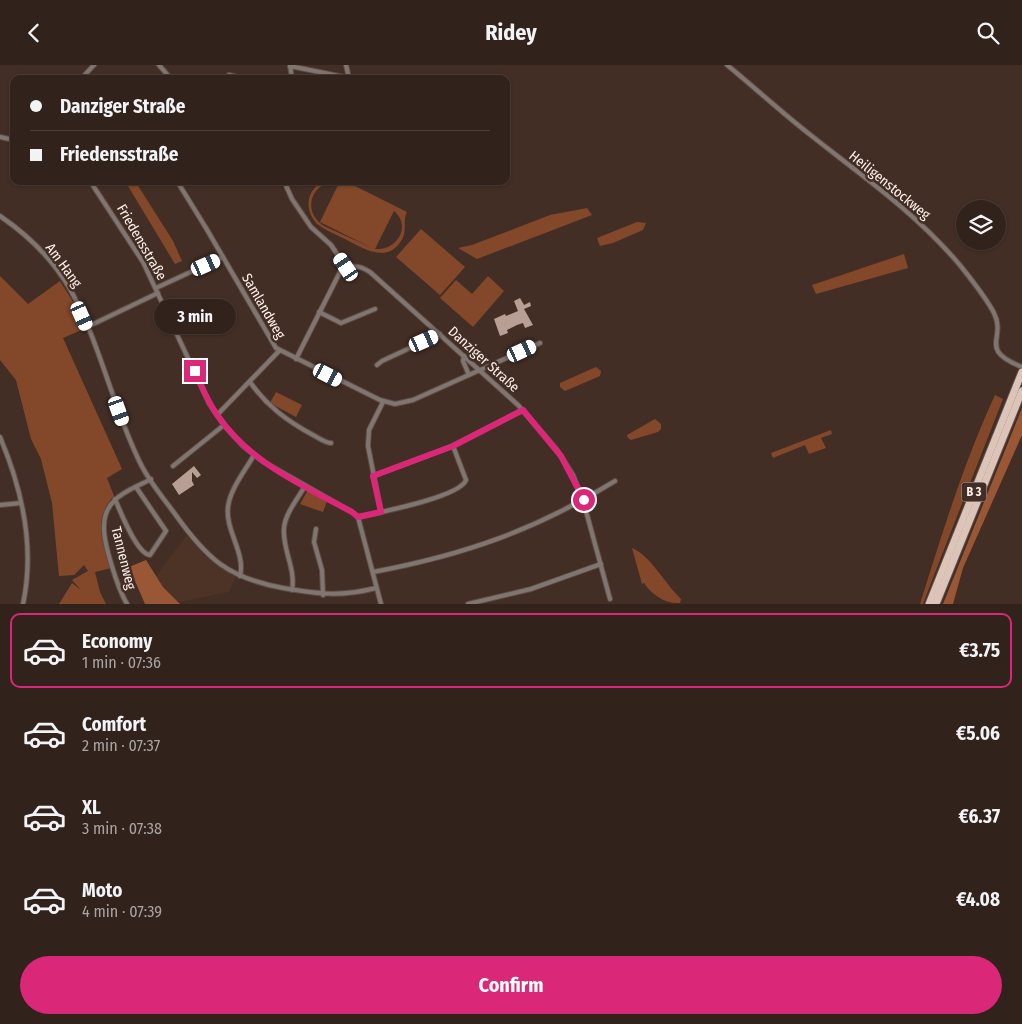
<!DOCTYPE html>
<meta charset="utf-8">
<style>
body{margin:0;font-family:"Fira Sans Condensed",sans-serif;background:#3d2f29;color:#f1f3f6;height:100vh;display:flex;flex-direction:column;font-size:19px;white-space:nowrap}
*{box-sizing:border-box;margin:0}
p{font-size:16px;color:#a8a4a3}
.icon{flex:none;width:28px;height:28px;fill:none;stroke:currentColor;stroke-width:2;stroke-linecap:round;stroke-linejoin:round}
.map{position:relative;height:539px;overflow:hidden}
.panel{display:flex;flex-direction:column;background:#32221c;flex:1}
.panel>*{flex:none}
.guide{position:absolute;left:10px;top:10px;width:500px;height:110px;border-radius:10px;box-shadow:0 1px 4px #0004,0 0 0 1px #4d3f3b;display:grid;align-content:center;height:110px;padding:0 20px;background:#32221c}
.buttons{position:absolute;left:956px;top:135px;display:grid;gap:10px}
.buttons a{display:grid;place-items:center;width:50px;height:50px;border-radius:50%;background:#32221c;box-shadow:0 1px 4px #0004,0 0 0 1px #4d3f3b;font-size:25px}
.end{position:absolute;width:22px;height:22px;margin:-11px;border:6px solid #db2777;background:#fff;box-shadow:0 0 0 2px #fff}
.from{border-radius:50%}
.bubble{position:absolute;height:35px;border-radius:18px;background:#32221c;box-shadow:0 1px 4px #0004,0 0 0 1px #4d3f3b;font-size:16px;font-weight:700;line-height:35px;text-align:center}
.car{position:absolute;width:15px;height:30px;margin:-15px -8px;border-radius:6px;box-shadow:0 0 4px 1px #0007;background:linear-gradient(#fff 24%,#345 0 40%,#fff 0 76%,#345 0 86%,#fff 0)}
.guide b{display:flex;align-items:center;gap:18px;height:48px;font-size:19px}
.guide b+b{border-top:1px solid #4d3f3b}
.guide i{width:12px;height:12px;background:#f1f3f6}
ul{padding:9px 0 0;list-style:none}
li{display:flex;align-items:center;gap:15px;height:75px;margin:0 10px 8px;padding:0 10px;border:2px solid transparent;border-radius:10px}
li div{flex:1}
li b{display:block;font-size:19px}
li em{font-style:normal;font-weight:700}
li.current{border-color:#db2777}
li>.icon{width:45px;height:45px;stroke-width:1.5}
.primary-button{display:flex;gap:10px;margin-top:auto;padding:10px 20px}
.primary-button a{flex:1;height:58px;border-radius:30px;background:#db2777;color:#fff;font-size:20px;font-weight:700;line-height:58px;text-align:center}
header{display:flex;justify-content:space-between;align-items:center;height:65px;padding:0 20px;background:#32221c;font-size:22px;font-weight:700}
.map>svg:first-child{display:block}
.built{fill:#4d3326}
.green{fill:#834829;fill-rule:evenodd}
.forest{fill:#995735}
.building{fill:#b89f93}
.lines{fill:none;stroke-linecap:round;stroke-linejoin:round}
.minor-casing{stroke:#604d45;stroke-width:6}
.trunk-casing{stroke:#604d45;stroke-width:9}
.minor{stroke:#807671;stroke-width:4}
.trunk{stroke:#dcc4b8;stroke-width:7}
.route{stroke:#db2777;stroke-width:6}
.labels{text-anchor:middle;stroke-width:5;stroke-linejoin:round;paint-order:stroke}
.shield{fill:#422e25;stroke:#c6b6b0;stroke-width:1}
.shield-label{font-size:12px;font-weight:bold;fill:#fff1eb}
.street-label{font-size:14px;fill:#fff1eb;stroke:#422e25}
</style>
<header><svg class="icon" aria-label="back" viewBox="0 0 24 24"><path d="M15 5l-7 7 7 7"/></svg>Ridey<svg class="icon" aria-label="search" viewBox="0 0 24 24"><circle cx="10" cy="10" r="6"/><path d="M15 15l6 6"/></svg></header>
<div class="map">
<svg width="1022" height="539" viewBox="0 0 1022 539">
<rect width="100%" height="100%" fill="#422e25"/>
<path class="built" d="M187,470L205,491L236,512L229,527L179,537L163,522L156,511Z"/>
<g class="green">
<path d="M125,116H135L173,176L182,196L175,199Z"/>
<path d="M323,116H345L407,147C402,156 408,166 401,176C387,199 362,183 345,174C335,169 325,165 317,159C304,145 306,126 323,116ZM333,117L339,118L320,157L372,183L324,161C303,148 309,120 333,117ZM394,146C412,161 397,186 375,184Z"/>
<path d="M587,143L592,150L477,194L458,183L472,180L550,150Z"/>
<path d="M637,157L646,158L643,165L613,178L600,181L597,173Z"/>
<path d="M421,164L465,202L440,230L396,192Z"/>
<path d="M904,189L908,203L816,229L812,220Z"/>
<path d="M0,211L28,239L60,216L75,240L86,264L79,266L63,273L122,404L107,413L114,431C92,455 103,476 111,503L95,507L100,527L106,539H59L72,518L81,525L72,515L88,506L84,500L74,510L59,511L52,438L41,394L31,374L16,315L0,295Z"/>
<path d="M488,211L504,226L473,262L440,233L456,215L472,229Z"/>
<path d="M596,302L601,306L600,311L565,326L560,322V318Z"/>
<path d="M276,327L302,340L296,352L270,338Z"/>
<path d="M995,330L1003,334L934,510L923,539H920C942,469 964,397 995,330Z"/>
<path d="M655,354L661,359V364L658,367L631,375L628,373L627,370Z"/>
<path d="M831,365L832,369L821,373L826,383L809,389L805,380L773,393L771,388Z"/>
<path d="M308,425L327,436L323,447L300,439Z"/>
<path d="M632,483C649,489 667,521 681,534L680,538C665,539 652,530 644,518L642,519Z"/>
</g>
<g class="forest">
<path d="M1022,343V370L963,503L953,539H943Z"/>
<path d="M146,495L163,522L180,539H145L129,502Z"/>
</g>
<g class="building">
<path d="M520,233L524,240L530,237L531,241L524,244L533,260L525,263L523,258L517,260L507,265L508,268L500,271L494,254L505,249L506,251L518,246L514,236Z"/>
<path d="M194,401L201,410L197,413L192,407V416L194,420L179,430L172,419Z"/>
</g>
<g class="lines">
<defs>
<g id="minor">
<path d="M159,0L171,14"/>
<path d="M290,0L292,14"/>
<path d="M727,0C754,22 780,46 808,68C862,111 914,146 959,199C971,214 985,231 994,248C1007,274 977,284 1022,302"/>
<path d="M290,1L349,13L346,0"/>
<path d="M229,10L241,13"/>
<path d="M81,14L94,0"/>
<path d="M0,72L14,75"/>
<path d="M90,116L143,197L209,338L224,360L243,381L264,397L352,447L358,452L381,539"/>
<path d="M177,116L206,163L276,283L380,335L395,339L413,335L540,278"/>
<path d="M284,116L292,134L311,162L331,180L346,202"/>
<path d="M0,151C28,170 53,195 70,224C99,276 111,335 136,389C145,411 161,430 175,449C207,494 228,513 283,523C318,529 341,532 376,523"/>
<path d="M156,223L223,192"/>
<path d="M319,247L341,258L375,244"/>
<path d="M87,262L158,228"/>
<path d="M464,291L463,296L469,310"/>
<path d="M296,294L340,207C351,199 359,200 370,207L518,340L557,385L573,410L583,435L610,534"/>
<path d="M377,300L382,296L440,269"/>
<path d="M250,317C267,341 287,356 313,370C319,373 325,378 331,378"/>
<path d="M217,350L279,286"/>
<path d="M0,372C22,424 35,483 23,539"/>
<path d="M173,401L224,360"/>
<path d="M373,411L453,381L523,345"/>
<path d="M115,434C120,446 137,489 150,490L166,466L136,422"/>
<path d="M0,440L21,438"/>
<path d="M381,447L368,381L369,365L383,337"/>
<path d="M358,452C377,448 460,432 466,415L453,381"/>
<path d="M316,464L314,477L322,505L323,530"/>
<path d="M373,507C464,490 536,465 615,416"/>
<path d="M240,511C246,489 225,465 228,442C230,424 245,406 254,390"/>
<path d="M292,525C296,503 282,484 284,463C285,449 298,433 305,421"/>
<path d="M127,539C118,524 103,478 104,461C104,452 107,443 114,436C123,426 139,421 151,414"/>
<path d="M468,539L531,524L601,499"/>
</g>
<g id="trunk">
<path d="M929,539L1022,307"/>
<path d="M936,539L1022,326"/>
</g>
</defs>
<use href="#minor" class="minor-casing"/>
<use href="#trunk" class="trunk-casing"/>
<use href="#minor" class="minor"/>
<use href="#trunk" class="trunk"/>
</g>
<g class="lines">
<path class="route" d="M195,306C202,322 208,338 218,351C250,398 304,421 352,447L358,452L381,447L373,411L453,381L523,345L561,391L584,435"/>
</g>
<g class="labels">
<rect class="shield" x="961.5" y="417.5" width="25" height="19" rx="4"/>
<g class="shield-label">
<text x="974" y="431">B 3</text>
</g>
<g class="street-label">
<text transform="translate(890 120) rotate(39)" y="5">Heiligenstockweg</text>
<text transform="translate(142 177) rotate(60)" y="5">Friedensstraße</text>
<text transform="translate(64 200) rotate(54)" y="5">Am Hang</text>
<text transform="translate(264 241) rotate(60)" y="5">Samlandweg</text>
<text transform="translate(484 294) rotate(42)" y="5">Danziger Straße</text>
<text transform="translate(124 493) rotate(76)" y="5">Tannenweg</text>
</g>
</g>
</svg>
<div class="buttons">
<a><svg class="icon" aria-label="layers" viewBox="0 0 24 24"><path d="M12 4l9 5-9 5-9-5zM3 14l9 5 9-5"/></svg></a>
</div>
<i class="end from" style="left:584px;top:435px"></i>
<i class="end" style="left:195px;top:306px"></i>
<div class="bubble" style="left:154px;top:234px;width:82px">3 min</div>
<i class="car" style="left:206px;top:200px;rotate:66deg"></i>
<i class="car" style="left:346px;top:202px;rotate:326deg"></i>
<i class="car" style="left:82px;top:251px;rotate:156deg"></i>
<i class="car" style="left:424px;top:276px;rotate:66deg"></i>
<i class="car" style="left:522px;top:286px;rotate:65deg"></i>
<i class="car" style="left:328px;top:310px;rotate:117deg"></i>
<i class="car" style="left:119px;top:346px;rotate:160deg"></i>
<div class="guide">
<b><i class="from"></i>Danziger Straße</b>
<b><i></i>Friedensstraße</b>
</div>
</div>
<section class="panel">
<ul>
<li class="current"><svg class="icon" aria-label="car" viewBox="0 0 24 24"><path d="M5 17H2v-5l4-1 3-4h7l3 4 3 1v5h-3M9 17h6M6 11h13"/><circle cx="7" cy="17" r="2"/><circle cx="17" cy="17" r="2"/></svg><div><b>Economy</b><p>1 min · 07:36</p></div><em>€3.75</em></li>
<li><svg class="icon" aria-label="car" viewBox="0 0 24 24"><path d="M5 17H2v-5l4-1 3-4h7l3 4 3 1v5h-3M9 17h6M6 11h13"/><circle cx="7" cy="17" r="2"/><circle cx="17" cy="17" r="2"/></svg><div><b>Comfort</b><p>2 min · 07:37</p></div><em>€5.06</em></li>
<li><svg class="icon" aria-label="car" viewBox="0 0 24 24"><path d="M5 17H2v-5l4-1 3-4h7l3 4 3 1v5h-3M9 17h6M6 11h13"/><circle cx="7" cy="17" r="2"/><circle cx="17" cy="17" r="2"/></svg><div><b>XL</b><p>3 min · 07:38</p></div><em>€6.37</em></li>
<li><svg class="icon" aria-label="car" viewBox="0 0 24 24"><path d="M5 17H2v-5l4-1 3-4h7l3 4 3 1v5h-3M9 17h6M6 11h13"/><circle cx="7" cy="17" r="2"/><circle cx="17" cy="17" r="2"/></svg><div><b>Moto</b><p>4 min · 07:39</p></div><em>€4.08</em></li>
</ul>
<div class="primary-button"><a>Confirm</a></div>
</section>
